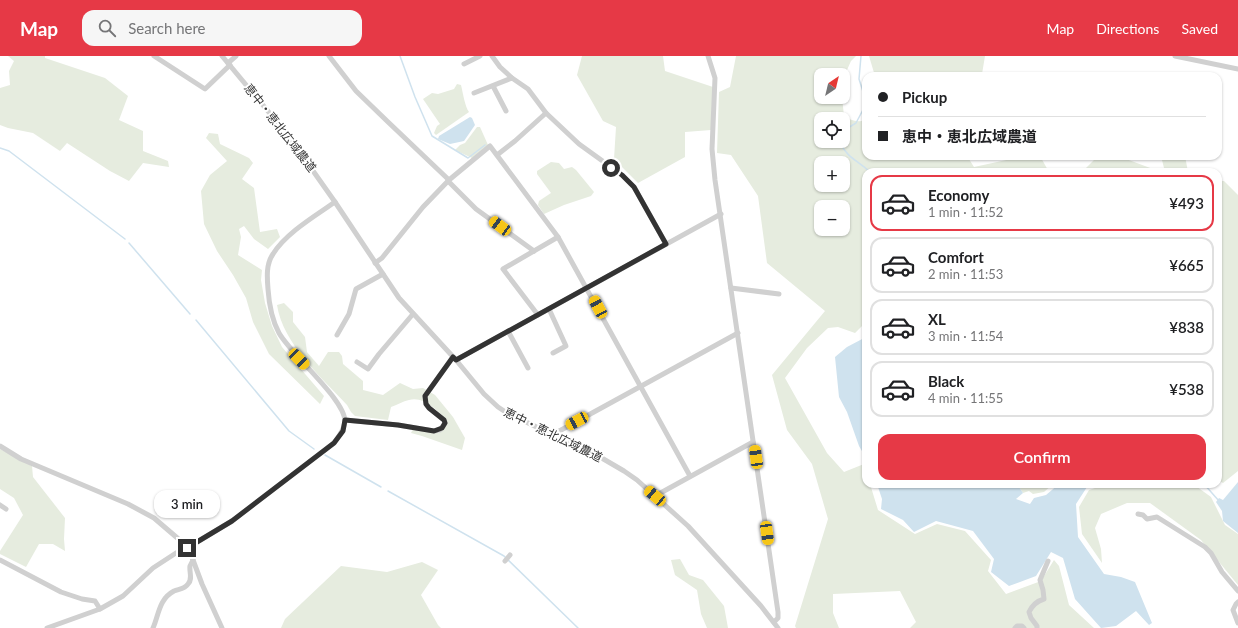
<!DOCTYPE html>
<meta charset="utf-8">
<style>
body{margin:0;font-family:Lato,"Noto Sans JP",sans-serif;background:#f6f6f6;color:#202124;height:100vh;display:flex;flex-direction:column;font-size:15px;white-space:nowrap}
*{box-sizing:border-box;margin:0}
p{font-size:13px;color:#757577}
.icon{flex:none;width:22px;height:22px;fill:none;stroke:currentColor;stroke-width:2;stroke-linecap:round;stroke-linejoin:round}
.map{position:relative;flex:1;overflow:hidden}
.sheet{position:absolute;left:862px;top:112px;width:360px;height:320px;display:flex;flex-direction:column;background:#fff;border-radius:12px;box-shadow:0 1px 3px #0004}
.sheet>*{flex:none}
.guide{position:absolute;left:862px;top:16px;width:360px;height:88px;border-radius:12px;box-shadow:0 1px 3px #0004;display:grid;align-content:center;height:88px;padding:0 16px;background:#fff}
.needle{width:26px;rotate:35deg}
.fabs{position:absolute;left:814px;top:12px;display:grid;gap:8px}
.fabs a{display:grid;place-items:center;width:36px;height:36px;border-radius:8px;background:#fff;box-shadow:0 1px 3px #0004;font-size:20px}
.end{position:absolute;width:18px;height:18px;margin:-9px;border:5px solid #333;background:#fff;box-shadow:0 0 0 2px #fff}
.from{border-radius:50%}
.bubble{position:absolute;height:28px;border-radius:12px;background:#fff;box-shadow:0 1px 3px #0004;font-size:13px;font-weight:600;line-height:28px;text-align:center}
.car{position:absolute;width:12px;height:24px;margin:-12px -6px;border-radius:5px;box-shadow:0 0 3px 1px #0007;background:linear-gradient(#f5c518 24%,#345 0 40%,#f5c518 0 76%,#345 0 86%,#f5c518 0)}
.guide b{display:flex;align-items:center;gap:14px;height:38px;font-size:15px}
.guide b+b{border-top:1px solid #e0e0e0}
.guide i{width:10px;height:10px;background:#202124}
ul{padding:7px 0 0;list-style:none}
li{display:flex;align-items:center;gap:12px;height:56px;margin:0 8px 6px;padding:0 8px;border:2px solid #e0e0e0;border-radius:12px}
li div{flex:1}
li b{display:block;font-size:15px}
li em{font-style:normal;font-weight:600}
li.active{border-color:#e63946}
li>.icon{width:36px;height:36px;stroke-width:1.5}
.action{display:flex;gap:8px;margin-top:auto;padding:8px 16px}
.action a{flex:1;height:46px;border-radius:12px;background:#e63946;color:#fff;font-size:16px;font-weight:600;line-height:46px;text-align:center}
header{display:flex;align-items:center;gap:24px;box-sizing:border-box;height:56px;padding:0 20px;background:#e63946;color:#fff}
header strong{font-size:19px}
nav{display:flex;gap:22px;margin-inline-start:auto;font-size:14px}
.search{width:280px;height:36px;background:#f6f6f6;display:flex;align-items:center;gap:10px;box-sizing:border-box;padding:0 14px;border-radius:12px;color:#757577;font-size:15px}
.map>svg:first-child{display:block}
.green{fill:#e6ecdf;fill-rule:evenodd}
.water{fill:#cfe2ee}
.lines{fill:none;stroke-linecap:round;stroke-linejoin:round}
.stream{stroke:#cfe2ee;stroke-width:1.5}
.minor{stroke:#d0d0d0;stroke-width:5}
.route{stroke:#333;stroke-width:5}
.labels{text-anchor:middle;stroke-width:4;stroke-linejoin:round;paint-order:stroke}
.street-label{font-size:12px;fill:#333;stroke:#fff}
</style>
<header>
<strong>Map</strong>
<div class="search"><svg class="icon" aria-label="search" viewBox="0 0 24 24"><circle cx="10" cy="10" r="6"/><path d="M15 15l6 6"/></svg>Search here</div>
<nav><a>Map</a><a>Directions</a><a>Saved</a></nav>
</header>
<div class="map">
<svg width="1238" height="572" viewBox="0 0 1238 572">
<rect width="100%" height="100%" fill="#fff"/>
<g class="green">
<path d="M8,0H45V2L105,22L128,40L119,64L143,75V95L168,105L169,111L143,107L129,125L110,115L67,87L60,95L33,77L8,72L0,69V32L10,29L9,15L14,5Z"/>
<path d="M582,0H663L665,15L713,31L711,74L685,76V101L638,127L614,103L616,71L603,65L577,19Z"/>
<path d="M736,0H856L851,5L843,23V19H821V41H842L844,60C851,64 858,68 866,63V100H967L974,111L1025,100H1040L1049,116H866V266L855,277L838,271L828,272L807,292L785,322L827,397L844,416L864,408L866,415V428H870L878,454L915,478L937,468L965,475L991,504L988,515L1006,538L1041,525L1054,504L1059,510L1069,549L1094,572H910L916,566L900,535L833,538V557L839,572H796L795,570L828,463L812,408L787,374L772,319L825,255L767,207L758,140L731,99L717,97L719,36L730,31ZM821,63H843V85H821ZM821,107H843V129H821ZM821,151H843V173H821Z"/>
<path d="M869,0H985L982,18L995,20H875Z"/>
<path d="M457,28L461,29C463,37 465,51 469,56L436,79L434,77L437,70L440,68L423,43L432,37L438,38L454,33Z"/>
<path d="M477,71H480L488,89L472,102L455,94L460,89L465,87Z"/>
<path d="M209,77L218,78L220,88L249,102L253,107L242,123L254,132L260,176L277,173L280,181L268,193L254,183L244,170L239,173L241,181L238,199L262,214L261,224L265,247L272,270L282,291L324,340L320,348L269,298L253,266L246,242L233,219L217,195L204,168L201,135L210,119L227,105L206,82Z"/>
<path d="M1098,100H1118L1161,116L1164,112L1161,100H1185L1188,116H1082Z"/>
<path d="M551,106L559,107L564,113L572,111L576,114L594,136L591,140L564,149L544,158L538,149L539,145L551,137L537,118V115Z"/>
<path d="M1218,125H1224L1238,139V415L1223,427L1218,424Z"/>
<path d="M284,247L293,256V266L305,281L307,296L319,310L328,296H339L342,300L343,308L363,325V334L383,339L400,327L413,333L423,332L435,339L453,361L465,382L462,394L422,380L411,377L413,373L439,377L446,370V363C436,354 424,340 409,344C403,345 397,349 391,351L388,364L355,360L351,356L347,349C322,322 283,288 277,249Z"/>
<path d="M0,393L32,410L33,421L65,462L64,483L65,495L53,488H39L26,511L0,498V495L23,459L14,442L0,433Z"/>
<path d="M1017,428H1053L1044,436L1033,438L1029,435L1023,437Z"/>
<path d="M1107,428H1193L1211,441L1225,469L1238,478V529L1201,484L1150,447H1127L1101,458L1095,472L1101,493L1102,507L1082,478L1079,451L1089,434Z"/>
<path d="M680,503L689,519L703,524L724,550L728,572H707L701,558L697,534L675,519L671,504Z"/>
<path d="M422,506L438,514L421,539L438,569L441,572H281L285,563L341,510L387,516Z"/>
</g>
<g class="water">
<path d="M470,61L472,62L475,69L464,85L450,88L438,83L439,80Z"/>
<path d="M866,281V402L859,390L847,356L839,341L835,301L847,291Z"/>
<path d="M1238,426V477L1223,465L1222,455L1216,446L1219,442L1223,444Z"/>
<path d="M877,428H1017L1023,437L1016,443L1030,448L1034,442L1046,439L1059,428H1095L1087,431L1076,448L1078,481L1104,518L1121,521L1135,526L1152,567L1149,569L1136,555L1116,570L1101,572L1075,543L1063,502L1051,496L1036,520L1009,530L991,516L994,503L973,475L936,465L914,476L903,464L881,453L882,443Z"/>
</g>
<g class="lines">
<g class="stream">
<path d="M400,0L415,41L432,80L468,102L485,89"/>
<path d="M843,75L856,67L865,50L866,45L859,23L861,0"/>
<path d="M839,85C848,103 856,103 870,116"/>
<path d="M0,92L9,95L125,183"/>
<path d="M129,187L190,258"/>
<path d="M196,264L289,375L314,393"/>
<path d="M325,399L381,431"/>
<path d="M1204,428L1219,445"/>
<path d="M388,435L504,500L578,572"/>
</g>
<g class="minor">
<path d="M154,0L205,33L230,9"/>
<path d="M222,0L287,78L335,146L399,242L456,304L484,338L498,351L507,357L600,401L624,415L637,424L688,470L761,550L778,572"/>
<path d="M329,0L356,35L387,65L449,124"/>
<path d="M492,0L500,11L512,22"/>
<path d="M708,0L715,22L712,93L715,124L778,556V562L774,566"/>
<path d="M1175,0L1238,13"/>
<path d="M228,7L236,0"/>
<path d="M464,8L480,0"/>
<path d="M493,30L506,55"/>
<path d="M474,37L512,22L528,33L546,57"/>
<path d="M497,99L515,85L546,57L579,88L622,119L634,131L666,188"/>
<path d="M448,125L476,153L534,195"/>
<path d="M375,207L382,202L423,151L449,124L490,90L558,181L690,420"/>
<path d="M731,232L779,238"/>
<path d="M549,253L566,290L553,297"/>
<path d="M538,259L503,213L558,181"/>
<path d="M508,275L528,312"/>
<path d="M337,279L349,258L356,233L383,218"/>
<path d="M456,304L721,158"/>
<path d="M357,306L368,313L379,298L413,258"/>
<path d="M345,364L398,369L434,375L440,374L445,367L444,364L429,352L426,348L425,340L453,301"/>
<path d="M552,379L738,277"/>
<path d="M0,390L21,403L128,448L154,462L182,486L187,492L193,504L202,528L222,572"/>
<path d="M655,440L753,386"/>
<path d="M0,449L6,453"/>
<path d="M1138,458L1143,459L1147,463L1157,461L1205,491L1211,497L1222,516L1238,535"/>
<path d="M0,504L61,536L82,543L95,545L100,553"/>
<path d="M505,505L510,499"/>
<path d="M1238,546L1236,548L1233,554L1238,567"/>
<path d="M47,572L100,553L123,540L153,512L176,497L187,492L232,465L334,387C339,380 344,374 345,366C346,344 292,300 279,277C272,264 269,248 268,233C267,221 266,208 273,198C286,177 315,160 335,146"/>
<path d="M153,572C159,558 159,543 174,535C179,533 185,533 188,528C193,523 189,516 190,510C191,508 192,506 193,504"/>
<path d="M1015,572L1017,570H1022L1024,572"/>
<path d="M1037,572V570L1031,562L1029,556C1032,550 1037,545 1044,543L1043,534L1040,524L1048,505"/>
</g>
</g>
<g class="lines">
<path class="route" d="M187,492L232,465L334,387L343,375L345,364L398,369L434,375L442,372L445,367L444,364L429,352L426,348L425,340L453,301L456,304L666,188L634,131L622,119L611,112"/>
</g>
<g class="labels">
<g class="street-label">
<text transform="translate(280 72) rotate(52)" y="4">恵中・恵北広域農道</text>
<text transform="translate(553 379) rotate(26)" y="4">恵中・恵北広域農道</text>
</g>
</g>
</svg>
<div class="fabs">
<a><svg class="needle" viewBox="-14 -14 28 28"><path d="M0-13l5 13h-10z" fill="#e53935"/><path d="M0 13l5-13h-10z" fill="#757577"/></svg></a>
<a><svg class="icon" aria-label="locate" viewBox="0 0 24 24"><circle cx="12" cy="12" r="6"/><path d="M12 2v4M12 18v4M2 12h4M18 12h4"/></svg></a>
<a>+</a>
<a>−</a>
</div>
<i class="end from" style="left:611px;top:112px"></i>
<i class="end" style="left:187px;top:492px"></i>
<div class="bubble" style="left:154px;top:434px;width:66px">3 min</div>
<i class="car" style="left:500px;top:170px;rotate:306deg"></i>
<i class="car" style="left:598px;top:251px;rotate:332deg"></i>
<i class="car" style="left:299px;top:303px;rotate:136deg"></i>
<i class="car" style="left:577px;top:365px;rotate:242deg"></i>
<i class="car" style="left:756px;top:401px;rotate:352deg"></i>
<i class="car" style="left:655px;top:440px;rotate:310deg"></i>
<i class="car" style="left:767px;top:477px;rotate:172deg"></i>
<div class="guide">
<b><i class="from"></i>Pickup</b>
<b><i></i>恵中・恵北広域農道</b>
</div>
<section class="sheet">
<ul>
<li class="active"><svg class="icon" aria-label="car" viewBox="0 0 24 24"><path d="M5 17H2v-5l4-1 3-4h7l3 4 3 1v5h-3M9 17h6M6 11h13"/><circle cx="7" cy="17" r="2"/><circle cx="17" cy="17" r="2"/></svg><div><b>Economy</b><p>1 min · 11:52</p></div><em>¥493</em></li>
<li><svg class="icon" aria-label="car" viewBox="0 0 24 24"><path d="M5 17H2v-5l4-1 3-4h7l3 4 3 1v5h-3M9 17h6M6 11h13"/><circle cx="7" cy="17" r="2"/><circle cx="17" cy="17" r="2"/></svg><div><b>Comfort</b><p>2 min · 11:53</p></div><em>¥665</em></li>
<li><svg class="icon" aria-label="car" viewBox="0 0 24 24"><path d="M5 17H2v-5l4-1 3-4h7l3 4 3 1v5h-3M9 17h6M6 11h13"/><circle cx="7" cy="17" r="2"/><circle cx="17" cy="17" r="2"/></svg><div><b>XL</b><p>3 min · 11:54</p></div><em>¥838</em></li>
<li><svg class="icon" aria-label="car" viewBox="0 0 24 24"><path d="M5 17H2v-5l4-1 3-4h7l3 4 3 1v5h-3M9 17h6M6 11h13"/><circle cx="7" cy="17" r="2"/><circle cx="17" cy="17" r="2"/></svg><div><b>Black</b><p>4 min · 11:55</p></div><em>¥538</em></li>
</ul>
<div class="action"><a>Confirm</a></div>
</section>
</div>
